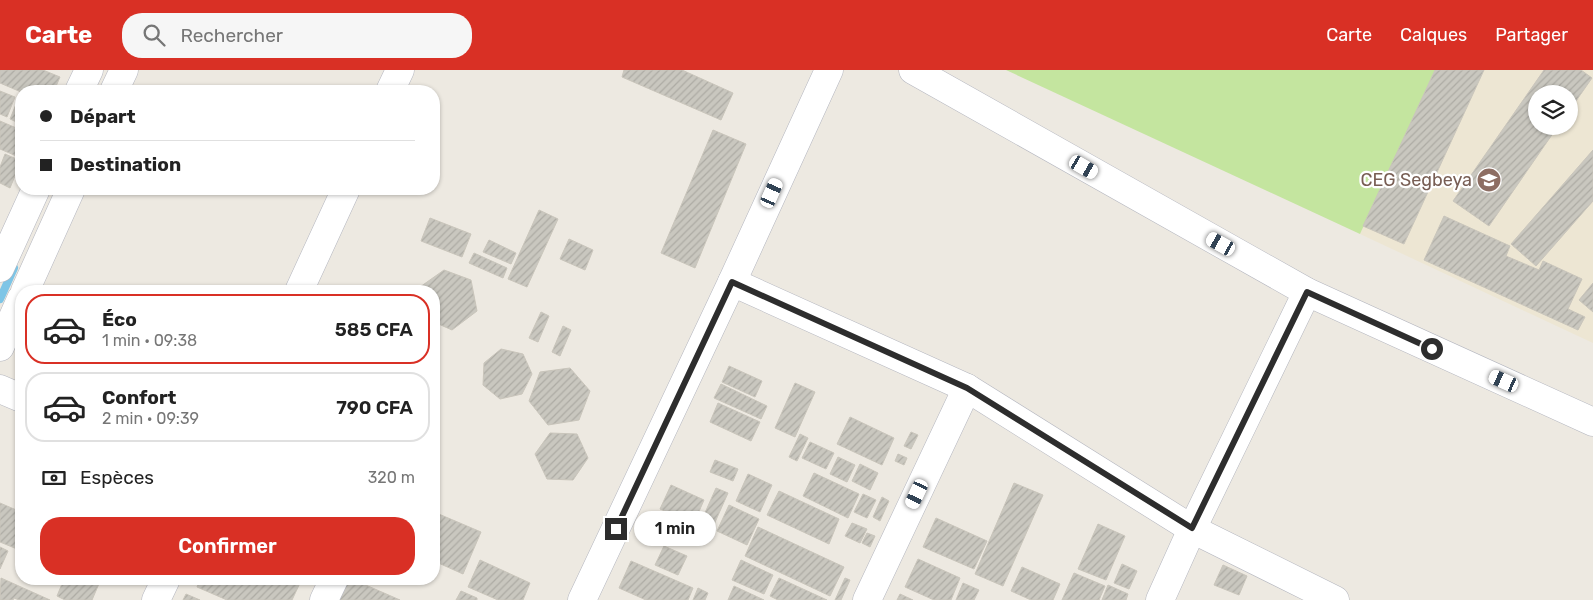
<!DOCTYPE html>
<html lang="fr">
<meta charset="utf-8">
<style>
body{margin:0;font-family:Rubik,sans-serif;background:#f6f6f6;color:#222;height:100vh;display:flex;flex-direction:column;font-size:19px;white-space:nowrap}
*{box-sizing:border-box;margin:0}
p{font-size:16px;color:#767676}
.icon{flex:none;width:28px;height:28px;fill:none;stroke:currentColor;stroke-width:2;stroke-linecap:round;stroke-linejoin:round}
.map{position:relative;flex:1;overflow:hidden}
.panel{position:absolute;left:15px;top:215px;width:425px;height:300px;display:flex;flex-direction:column;background:#fff;border-radius:20px;box-shadow:0 1px 4px #0004}
.panel>*{flex:none}
.hud{position:absolute;left:15px;top:15px;width:425px;height:110px;border-radius:20px;box-shadow:0 1px 4px #0004;display:grid;align-content:center;height:110px;padding:0 25px;background:#fff}
.fabs{position:absolute;left:1528px;top:15px;display:grid;gap:10px}
.fabs a{display:grid;place-items:center;width:50px;height:50px;border-radius:50%;background:#fff;box-shadow:0 1px 4px #0004;font-size:25px}
.end{position:absolute;width:22px;height:22px;margin:-11px;border:6px solid #2d2d2d;background:#fff;box-shadow:0 0 0 2px #fff}
.from{border-radius:50%}
.bubble{position:absolute;height:35px;border-radius:18px;background:#fff;box-shadow:0 1px 4px #0004;font-size:16px;font-weight:600;line-height:35px;text-align:center}
.car{position:absolute;width:15px;height:30px;margin:-15px -8px;border-radius:6px;box-shadow:0 0 4px 1px #0007;background:linear-gradient(#fff 24%,#345 0 40%,#fff 0 76%,#345 0 86%,#fff 0)}
.hud b{display:flex;align-items:center;gap:18px;height:48px;font-size:19px}
.hud b+b{border-top:1px solid #e0e0e0}
.hud i{width:12px;height:12px;background:#222}
ul{padding:9px 0 0;list-style:none}
li{display:flex;align-items:center;gap:15px;height:70px;margin:0 10px 8px;padding:0 15px;border:2px solid #e0e0e0;border-radius:20px}
li div{flex:1}
li b{display:block;font-size:19px}
li em{font-style:normal;font-weight:600}
li.on{border-color:#d93025}
li>.icon{width:45px;height:45px;stroke-width:1.5}
.pay{display:flex;align-items:center;gap:12px;height:55px;padding:0 25px;font-size:19px}
.pay p{margin-inline-start:auto}
.primary-button{display:flex;gap:10px;margin-top:auto;padding:10px 25px}
.primary-button a{flex:1;height:58px;border-radius:20px;background:#d93025;color:#fff;font-size:20px;font-weight:600;line-height:58px;text-align:center}
header{display:flex;align-items:center;gap:30px;box-sizing:border-box;height:70px;padding:0 25px;background:#d93025;color:#fff}
header strong{font-size:24px}
nav{display:flex;gap:28px;margin-inline-start:auto;font-size:18px}
.search{width:350px;height:45px;background:#f6f6f6;display:flex;align-items:center;gap:12px;box-sizing:border-box;padding:0 18px;border-radius:20px;color:#767676;font-size:19px}
.map>svg:first-child{display:block}
.education{fill:#ede6d3;fill-rule:evenodd}
.pitch{fill:#c4e59f}
.lines{fill:none;stroke-linecap:round;stroke-linejoin:round}
.stream{stroke:#7ec5e6;stroke-width:8}
.building{fill:url(#building-hatch);stroke:#c9c5bb}
.minor-casing{stroke:#b4b6bf;stroke-width:29}
.minor{stroke:#fff;stroke-width:28}
.route{stroke:#2d2d2d;stroke-width:6}
.labels{text-anchor:middle;stroke-width:4.5;stroke-linejoin:round;paint-order:stroke}
.education-label{font-size:18px;fill:#785e54;stroke:#fff;text-anchor:end}
</style>
<header>
<strong>Carte</strong>
<div class="search"><svg class="icon" aria-label="search" viewBox="0 0 24 24"><circle cx="10" cy="10" r="6"/><path d="M15 15l6 6"/></svg>Rechercher</div>
<nav><a>Carte</a><a>Calques</a><a>Partager</a></nav>
</header>
<div class="map">
<svg width="1593" height="530" viewBox="0 0 1593 530">
<defs>
<pattern id="building-hatch" width="6" height="6" patternUnits="userSpaceOnUse" patternTransform="scale(1.25)"><rect width="6" height="6" fill="#c9c7bf"/><path d="M-1 1l2-2M0 6l6-6M5 7l2-2" fill="none" stroke="#adaba4"/></pattern>
</defs>
<rect width="100%" height="100%" fill="#ede9e1"/>
<path class="education" d="M1435,0H1593V273L1360,164ZM1536,24H1569V56H1536Z"/>
<path class="pitch" d="M1006,0H1435L1360,164Z"/>
<g class="lines">
<path class="stream" d="M0,229L14,198"/>
</g>
<g class="building">
<path d="M0,0H43L60,7L54,21L21,22L0,13Z"/>
<path d="M624,0H682L733,23L721,50L622,7Z"/>
<path d="M1435,0H1484L1404,174L1363,156Z"/>
<path d="M1544,0H1581L1592,8L1569,41V24H1536V56H1558L1489,156L1453,131Z"/>
<path d="M0,21L15,27L7,47L0,44Z"/>
<path d="M19,27H21V54L10,49Z"/>
<path d="M0,51L21,60V88L0,79Z"/>
<path d="M713,60L746,74L695,198L661,183Z"/>
<path d="M1593,80V131L1536,196L1511,174Z"/>
<path d="M5,84L21,91L10,118L0,113V97Z"/>
<path d="M539,140L558,149L527,217L508,209Z"/>
<path d="M1444,146L1510,176L1506,186L1539,200L1543,191L1582,209L1568,239L1585,247L1578,260L1424,190Z"/>
<path d="M430,148L471,164L462,187L421,171Z"/>
<path d="M569,169L593,180L585,200L560,189Z"/>
<path d="M489,170L516,183L511,194L483,182Z"/>
<path d="M474,183L507,198L503,208L469,193Z"/>
<path d="M444,200L471,210L477,241L452,260L434,252V221H420V217Z"/>
<path d="M1593,213V242L1579,230Z"/>
<path d="M541,242L549,246L538,272L529,268Z"/>
<path d="M563,256L571,260L560,286L552,282Z"/>
<path d="M501,279L523,284L532,304L522,324L500,329L483,315L484,293Z"/>
<path d="M729,296L762,311L755,327L722,312Z"/>
<path d="M570,298L590,321L579,350L548,355L529,331L540,302Z"/>
<path d="M795,313L815,322L795,367L775,358Z"/>
<path d="M721,314L767,336L761,349L714,328Z"/>
<path d="M718,333L760,352L751,371L710,352Z"/>
<path d="M850,347L894,368L882,395L837,374Z"/>
<path d="M911,362L918,365L911,379L904,376Z"/>
<path d="M550,363L577,364L588,388L573,410L547,409L535,384Z"/>
<path d="M800,364L808,368L797,391L789,387Z"/>
<path d="M810,372L834,383L826,399L802,388Z"/>
<path d="M898,384L907,388L904,395L895,391Z"/>
<path d="M838,387L855,395L847,412L830,404Z"/>
<path d="M715,390L738,399L733,411L710,402Z"/>
<path d="M860,394L878,403L870,420L852,411Z"/>
<path d="M814,403L859,424L848,448L803,426Z"/>
<path d="M748,404L772,415L760,442L736,431Z"/>
<path d="M1014,413L1043,425L1003,516L975,504Z"/>
<path d="M671,415L704,430L694,453L660,439Z"/>
<path d="M716,418L728,423L712,459L700,454Z"/>
<path d="M779,421L839,449L829,474L767,445Z"/>
<path d="M863,424L876,430L867,448L854,442Z"/>
<path d="M882,427L889,431L880,451L873,447Z"/>
<path d="M21,428V441L17,439Z"/>
<path d="M0,433L21,442V467L17,479L0,472Z"/>
<path d="M729,435L759,449L747,475L717,461Z"/>
<path d="M434,442L481,462L463,504L434,491Z"/>
<path d="M936,448L987,471L974,499L923,477Z"/>
<path d="M852,453L867,459L860,473L845,466Z"/>
<path d="M1098,454L1125,466L1106,510L1078,499Z"/>
<path d="M758,457L844,497L830,526L745,486Z"/>
<path d="M867,463L875,466L870,477L862,473Z"/>
<path d="M664,476L687,486L678,505L655,495Z"/>
<path d="M0,477L8,481L0,499Z"/>
<path d="M918,489L960,508L951,530H934L905,517Z"/>
<path d="M480,490L530,513L523,530H498L468,517Z"/>
<path d="M741,490L773,505L764,524L732,510Z"/>
<path d="M631,491L693,518L688,530H646L619,518Z"/>
<path d="M1122,494L1137,501L1129,519L1114,513Z"/>
<path d="M1223,495L1247,506L1239,525L1214,515Z"/>
<path d="M1022,497L1060,514L1053,530H1031L1011,521Z"/>
<path d="M1074,503L1105,516L1099,530H1062Z"/>
<path d="M1,508L50,530H19L14,528L13,530H0Z"/>
<path d="M779,508L827,530H778L770,526Z"/>
<path d="M845,508L850,510L841,530H835Z"/>
<path d="M64,509H101L92,530H65L57,526Z"/>
<path d="M200,509H290L300,513L292,530H227L197,517Z"/>
<path d="M345,509H352L400,530H335Z"/>
<path d="M963,513L979,520L974,530H956Z"/>
<path d="M1108,515L1128,524L1126,530H1102Z"/>
<path d="M734,516L764,530H728Z"/>
<path d="M698,518L708,523L705,530H693Z"/>
<path d="M461,521L477,528V530H456Z"/>
<path d="M186,524L200,530H183Z"/>
<path d="M900,524L913,530H897Z"/>
</g>
<g class="lines">
<defs>
<g id="minor">
<path d="M913,0L1307,222L1593,352"/>
<path d="M79,21L89,0"/>
<path d="M114,21L124,0"/>
<path d="M390,21L400,0"/>
<path d="M0,198L36,119"/>
<path d="M732,212L967,318L1192,459L1335,530"/>
<path d="M25,221L71,119"/>
<path d="M299,221L346,119"/>
<path d="M0,277L21,229"/>
<path d="M0,319L21,328"/>
<path d="M156,530L166,509"/>
<path d="M324,530L334,509"/>
<path d="M582,530L732,212L829,0"/>
<path d="M867,530L967,318"/>
<path d="M1160,530L1192,459L1307,222"/>
</g>
</defs>
<use href="#minor" class="minor-casing"/>
<use href="#minor" class="minor"/>
</g>
<g class="lines">
<path class="route" d="M616,459L732,212L967,318L1192,458L1307,222L1432,279"/>
</g>
<defs>
<symbol id="university-disc" viewBox="-11 -11 22 22"><circle r="9.5" fill="#8d6e63" stroke="#fff"/><path d="M0-5L7-2L0 1L-7-2ZM-4 1L0 2.5L4 1V4Q0 6-4 4Z" fill="#fff"/></symbol>
</defs>
<g fill-rule="evenodd">
<use href="#university-disc" x="1475" y="96" width="28" height="28"/>
</g>
<g class="labels">
<g class="education-label">
<text x="1472" y="116">CEG Segbeya</text>
</g>
</g>
</svg>
<div class="fabs">
<a><svg class="icon" aria-label="layers" viewBox="0 0 24 24"><path d="M12 4l9 5-9 5-9-5zM3 14l9 5 9-5"/></svg></a>
</div>
<i class="end from" style="left:1432px;top:279px"></i>
<i class="end" style="left:616px;top:459px"></i>
<div class="bubble" style="left:634px;top:441px;width:82px">1 min</div>
<i class="car" style="left:1084px;top:97px;rotate:120deg"></i>
<i class="car" style="left:772px;top:123px;rotate:24deg"></i>
<i class="car" style="left:1221px;top:174px;rotate:299deg"></i>
<i class="car" style="left:1504px;top:311px;rotate:294deg"></i>
<i class="car" style="left:917px;top:424px;rotate:205deg"></i>
<div class="hud">
<b><i class="from"></i>Départ</b>
<b><i></i>Destination</b>
</div>
<section class="panel">
<ul>
<li class="on"><svg class="icon" aria-label="car" viewBox="0 0 24 24"><path d="M5 17H2v-5l4-1 3-4h7l3 4 3 1v5h-3M9 17h6M6 11h13"/><circle cx="7" cy="17" r="2"/><circle cx="17" cy="17" r="2"/></svg><div><b>Éco</b><p>1 min · 09:38</p></div><em>585 CFA</em></li>
<li><svg class="icon" aria-label="car" viewBox="0 0 24 24"><path d="M5 17H2v-5l4-1 3-4h7l3 4 3 1v5h-3M9 17h6M6 11h13"/><circle cx="7" cy="17" r="2"/><circle cx="17" cy="17" r="2"/></svg><div><b>Confort</b><p>2 min · 09:39</p></div><em>790 CFA</em></li>
</ul>
<div class="pay"><svg class="icon" aria-label="cash" viewBox="0 0 24 24"><path d="M3 7h18v10H3z"/><circle cx="12" cy="12" r="2"/></svg>Espèces<p>320 m</p></div>
<div class="primary-button"><a>Confirmer</a></div>
</section>
</div>
